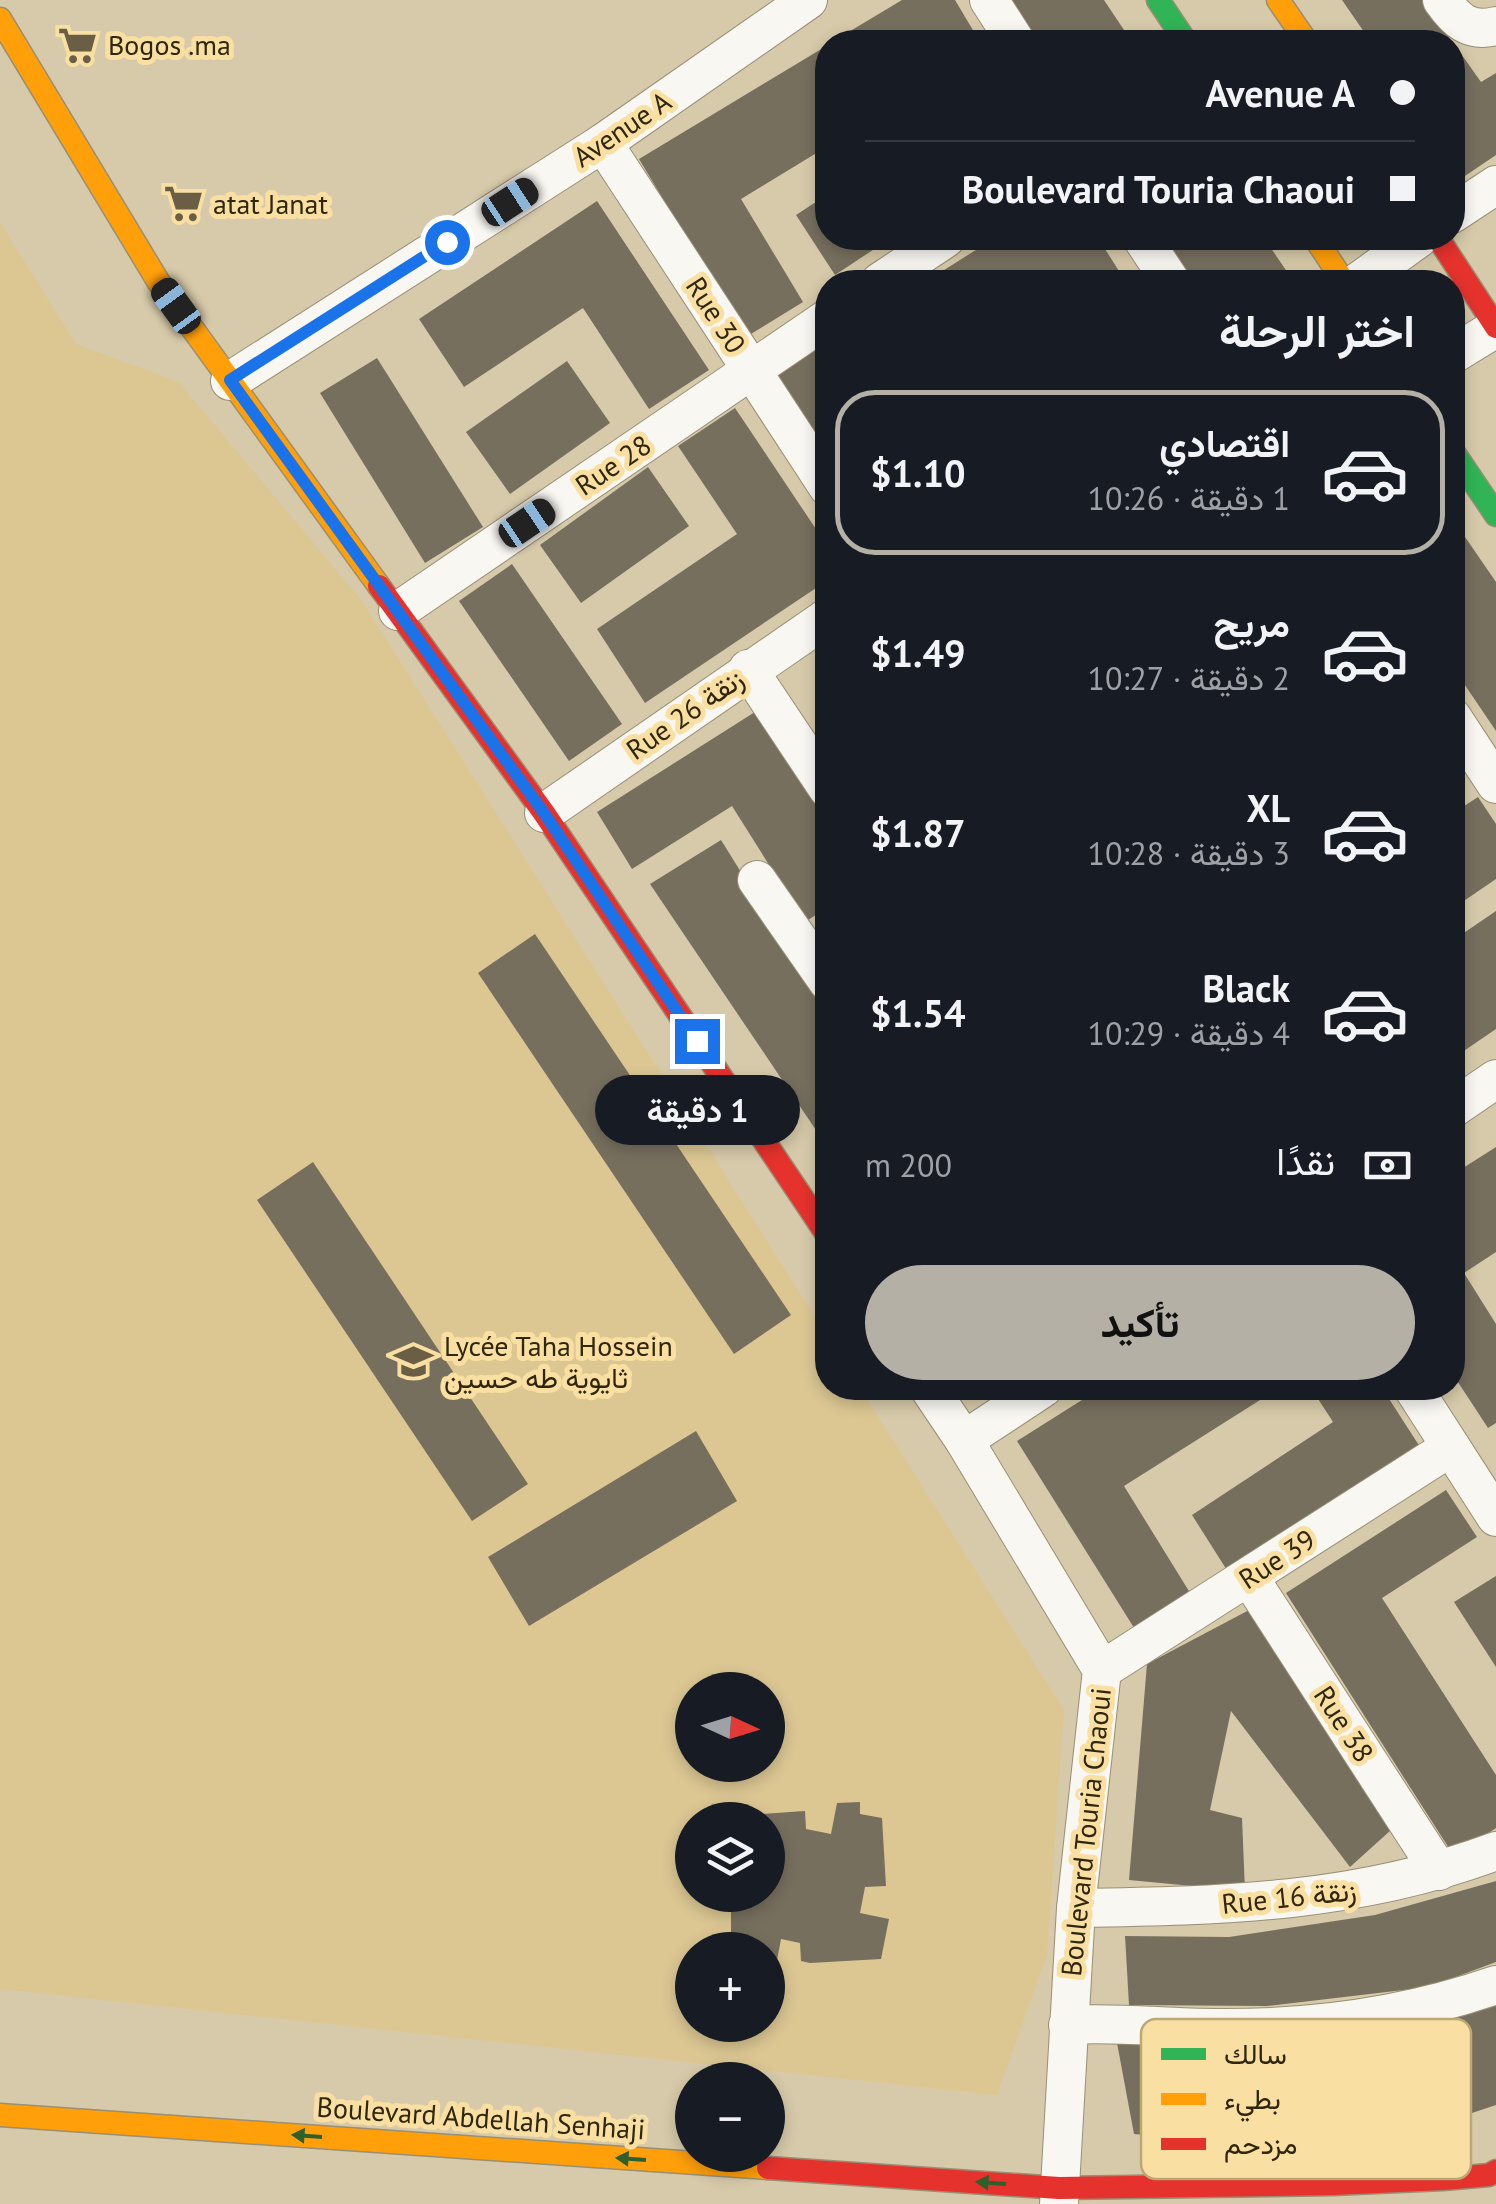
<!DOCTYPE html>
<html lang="ar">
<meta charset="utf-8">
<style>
body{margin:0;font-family:"PT Sans",Vazirmatn,sans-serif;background:#20242c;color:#f1f3f6;direction:rtl;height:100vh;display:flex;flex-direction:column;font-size:38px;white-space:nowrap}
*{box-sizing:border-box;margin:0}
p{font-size:32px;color:#9ea1a6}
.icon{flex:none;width:55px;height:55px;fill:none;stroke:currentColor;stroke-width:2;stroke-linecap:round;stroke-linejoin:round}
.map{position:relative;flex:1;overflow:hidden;direction:ltr}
.details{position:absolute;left:815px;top:270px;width:650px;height:1130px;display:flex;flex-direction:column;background:#171b24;border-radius:40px;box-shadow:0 5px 15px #0003;direction:rtl}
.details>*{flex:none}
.hud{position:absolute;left:815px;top:30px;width:650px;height:220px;border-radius:40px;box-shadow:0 5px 15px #0003;direction:rtl;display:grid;align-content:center;height:220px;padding:0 50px;background:#171b24}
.needle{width:65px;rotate:94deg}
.controls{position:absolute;left:675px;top:1672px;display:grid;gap:20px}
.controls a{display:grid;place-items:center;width:110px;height:110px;border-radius:50%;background:#171b24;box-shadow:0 5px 15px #0003;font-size:50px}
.end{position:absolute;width:45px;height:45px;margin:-22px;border:12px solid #1a73e8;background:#fff;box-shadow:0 0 0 5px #fff}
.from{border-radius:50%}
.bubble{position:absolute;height:70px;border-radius:35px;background:#171b24;box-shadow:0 5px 15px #0003;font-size:32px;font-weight:700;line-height:70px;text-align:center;direction:rtl}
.car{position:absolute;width:30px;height:60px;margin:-30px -15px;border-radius:12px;box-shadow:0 0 8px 2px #0007;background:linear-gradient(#222 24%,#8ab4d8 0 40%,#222 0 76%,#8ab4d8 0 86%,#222 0)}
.hud b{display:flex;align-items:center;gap:35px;height:95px;font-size:38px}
.hud b+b{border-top:2px solid #363941}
.hud i{width:25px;height:25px;background:#f1f3f6}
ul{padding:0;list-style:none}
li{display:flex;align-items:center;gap:30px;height:165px;margin:0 20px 15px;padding:0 30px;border:5px solid transparent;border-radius:40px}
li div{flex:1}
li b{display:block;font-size:38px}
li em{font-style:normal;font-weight:700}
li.on{border-color:#b4b0a6}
li>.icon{width:90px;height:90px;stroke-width:1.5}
h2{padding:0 50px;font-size:45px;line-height:120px}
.pay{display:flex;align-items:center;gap:25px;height:110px;padding:0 50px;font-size:38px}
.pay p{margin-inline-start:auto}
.primary-button{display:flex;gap:20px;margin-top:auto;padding:20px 50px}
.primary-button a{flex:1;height:115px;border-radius:60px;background:#b4b0a6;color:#111;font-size:40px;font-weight:700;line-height:115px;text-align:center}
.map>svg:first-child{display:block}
.built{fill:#dcc793;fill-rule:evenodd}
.building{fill:#776f5e}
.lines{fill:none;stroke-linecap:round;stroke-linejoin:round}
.street-casing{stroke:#988f75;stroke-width:40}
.fast-casing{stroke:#988f75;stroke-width:25}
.slow-casing{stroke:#988f75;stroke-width:25}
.jam-casing{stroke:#988f75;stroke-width:25}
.street{stroke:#f9f7f2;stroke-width:38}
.fast{stroke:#30b455;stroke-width:22}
.slow{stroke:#ff9f0a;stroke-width:22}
.jam{stroke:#e5322d;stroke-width:22}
.oneway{fill:#2f5f2a}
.route{stroke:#1a73e8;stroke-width:12}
.labels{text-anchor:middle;stroke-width:10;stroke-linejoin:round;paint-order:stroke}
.poi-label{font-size:28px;fill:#2f260d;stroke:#f9e0a2;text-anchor:start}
.street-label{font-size:28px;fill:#2f260d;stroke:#f9e0a2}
.key{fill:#f9e0a2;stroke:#bca875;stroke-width:2.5}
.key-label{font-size:28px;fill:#2f260d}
</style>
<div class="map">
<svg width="1496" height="2204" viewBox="0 0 1496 2204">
<rect width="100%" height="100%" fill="#d7caaa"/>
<path class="built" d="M0,222L76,344L179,382L362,601L827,1336L828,1388H860L1064,1710L1047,1955L997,2095L0,1989ZM692,1690H768V1765H692ZM692,1820H768V1895H692ZM692,1950H768V2025H692Z"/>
<g class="building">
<path d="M902,0H955L980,42H832Z"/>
<path d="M1006,0H1104L1132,42H1034Z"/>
<path d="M1342,0H1423L1481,82L1496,73V155L1462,178L1452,163V42H1371Z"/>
<path d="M828,45V146L741,199L803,302L746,337L639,159Z"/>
<path d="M828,194V238H891L835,275L796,215Z"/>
<path d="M597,201L709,370L649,409L583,308L464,387L419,319Z"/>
<path d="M995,238H1098L1126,282H925Z"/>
<path d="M1165,238H1264L1294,282H1195Z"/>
<path d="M828,337V455L773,375Z"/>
<path d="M377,358L483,527L425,563L320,393Z"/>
<path d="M567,361L610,423L510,494L466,432Z"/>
<path d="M735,408L828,547V580L645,703L597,629L737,534L678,446Z"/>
<path d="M648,467L689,526L581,603L540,545Z"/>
<path d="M1452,518L1496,582V731L1452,666Z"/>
<path d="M512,564L622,724L569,761L459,601Z"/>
<path d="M766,705L828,805V907L805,922L732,806L632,869L597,812Z"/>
<path d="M1478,797L1496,824V879L1452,909V814Z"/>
<path d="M721,840L828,1012V1148L650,884Z"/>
<path d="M1496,911V1029L1452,1059V941Z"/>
<path d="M535,934L791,1315L734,1354L478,973Z"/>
<path d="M1496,1147V1252L1464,1273L1496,1324V1423L1488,1428L1452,1373V1175Z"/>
<path d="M313,1162L528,1484L472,1521L257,1200Z"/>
<path d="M1101,1388H1263L1268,1395L1124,1486L1192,1596L1136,1631L1017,1441Z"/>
<path d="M1311,1388H1382L1422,1450L1230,1575L1192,1515L1333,1422Z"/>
<path d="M696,1431L737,1501L529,1626L488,1557Z"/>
<path d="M1446,1490L1477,1537L1382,1598L1496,1775V1828L1454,1856L1286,1593Z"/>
<path d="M1496,1576V1667L1454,1602Z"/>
<path d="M1251,1609L1391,1830L1350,1867L1231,1711L1210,1810L1242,1818L1245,1891L1129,1880L1147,1664Z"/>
<path d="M860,1802V1814L882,1818L886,1886L865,1887L860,1913L889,1919L881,1959L810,1963L801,1961L800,1943L781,1939L775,1971L768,1970V1950H731V1895H768V1820H732L733,1816L805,1811L806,1829L831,1834L837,1803Z"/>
<path d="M1496,1881V1962L1429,1987L1267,2006L1129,2005L1125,1936L1229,1937L1375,1915Z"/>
<path d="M1496,1998V2105L1466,2115L1264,2146L1134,2134L1117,2043Z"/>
</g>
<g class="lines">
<defs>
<g id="street">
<path d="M989,0L1016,42"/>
<path d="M1442,0C1456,20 1469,33 1496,26"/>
<path d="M603,143L828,487"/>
<path d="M1452,214L1496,185"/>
<path d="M1142,238L1171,282"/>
<path d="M880,282L946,238"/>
<path d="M1358,282L1419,238"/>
<path d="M1452,355L1496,328"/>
<path d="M230,381L603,143L808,0"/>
<path d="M398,611L828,318"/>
<path d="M748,669L828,789"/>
<path d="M1452,717L1496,784"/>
<path d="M544,813L828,617"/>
<path d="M757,880L828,982"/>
<path d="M1452,1109L1496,1079"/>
<path d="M929,1388L964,1440L1102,1670L1076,1908L1059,2204"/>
<path d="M1413,1388L1496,1517"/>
<path d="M964,1440L1043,1388"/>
<path d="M1249,1577L1439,1871"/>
<path d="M1102,1670L1451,1447"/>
<path d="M1076,1908C1222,1906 1358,1903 1496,1851"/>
<path d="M1068,2025C1118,2022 1166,2028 1215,2028C1309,2029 1407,2016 1496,1985"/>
</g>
<g id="fast">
<path d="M1158,0L1186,42"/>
<path d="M1452,450L1496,515"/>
</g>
<g id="slow">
<path d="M1278,0L1307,42"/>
<path d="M0,19L158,281L379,586"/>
<path d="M1315,238L1344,282"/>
<path d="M0,2115L768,2168"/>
</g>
<g id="jam">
<path d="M1438,238L1496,327"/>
<path d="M379,586L544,813L828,1236"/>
<path d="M768,2168L1059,2188L1333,2184L1443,2179L1489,2175L1496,2171"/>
</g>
</defs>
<use href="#street" class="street-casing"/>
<use href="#fast" class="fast-casing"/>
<use href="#slow" class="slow-casing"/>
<use href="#jam" class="jam-casing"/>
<use href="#street" class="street"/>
<use href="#fast" class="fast"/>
<use href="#slow" class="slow"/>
<use href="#jam" class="jam"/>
</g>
<defs><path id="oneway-solid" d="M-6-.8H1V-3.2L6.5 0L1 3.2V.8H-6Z" transform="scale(2.5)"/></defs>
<g class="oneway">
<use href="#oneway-solid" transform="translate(307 2136) rotate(-176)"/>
<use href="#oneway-solid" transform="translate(631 2159) rotate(-176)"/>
<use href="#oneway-solid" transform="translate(991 2183) rotate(-176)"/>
</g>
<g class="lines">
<path class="route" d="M447,242L230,380L544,813L697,1041"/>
</g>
<defs>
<symbol id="supermarket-bare" viewBox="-9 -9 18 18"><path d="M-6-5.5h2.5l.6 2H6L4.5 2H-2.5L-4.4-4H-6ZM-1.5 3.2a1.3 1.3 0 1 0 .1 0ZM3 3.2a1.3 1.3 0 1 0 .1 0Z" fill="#6a5f44" stroke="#f9e0a2" stroke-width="2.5" paint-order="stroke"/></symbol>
<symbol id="school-bare" viewBox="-9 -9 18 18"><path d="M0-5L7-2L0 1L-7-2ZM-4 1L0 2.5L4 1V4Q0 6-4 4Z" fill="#6a5f44" stroke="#f9e0a2" stroke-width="2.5" paint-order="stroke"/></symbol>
</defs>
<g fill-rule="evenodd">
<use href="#supermarket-bare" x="50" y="18" width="55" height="55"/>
<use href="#supermarket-bare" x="156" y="176" width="55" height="55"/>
<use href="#school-bare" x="386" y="1334" width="55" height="55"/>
</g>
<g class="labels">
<g class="poi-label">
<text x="108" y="55">Bogos .ma</text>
<text x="213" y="214">atat Janat</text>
<text x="444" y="1356">Lycée Taha Hossein<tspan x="444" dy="32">ثايوية طه حسين</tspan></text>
</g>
<g class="street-label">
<text transform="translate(622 129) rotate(-34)" y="10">Avenue A</text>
<text transform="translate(716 315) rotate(57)" y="10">Rue 30</text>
<text transform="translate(613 465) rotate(-34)" y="10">Rue 28</text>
<text transform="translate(685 714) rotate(-35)" y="10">Rue 26 زنقة</text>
<text transform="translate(1277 1559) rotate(-33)" y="10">Rue 39</text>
<text transform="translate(1344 1724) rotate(57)" y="10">Rue 38</text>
<text transform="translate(1086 1832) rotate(-84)" y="10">Boulevard Touria Chaoui</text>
<text transform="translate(1289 1897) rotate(-6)" y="10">Rue 16 زنقة</text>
<text transform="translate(481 2118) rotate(4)" y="10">Boulevard Abdellah Senhaji</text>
</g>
</g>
<rect x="1141" y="2019" width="330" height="160" rx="15" class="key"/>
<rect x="1161" y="2048" width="45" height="12" fill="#30b455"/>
<rect x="1161" y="2093" width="45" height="12" fill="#ff9f0a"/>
<rect x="1161" y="2138" width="45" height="12" fill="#e5322d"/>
<g class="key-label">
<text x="1224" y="2064">سالك</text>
<text x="1224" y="2109">بطيء</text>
<text x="1224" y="2154">مزدحم</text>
</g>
</svg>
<div class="controls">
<a><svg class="needle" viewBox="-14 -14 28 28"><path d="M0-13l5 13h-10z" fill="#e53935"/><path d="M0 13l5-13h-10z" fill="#9ea1a6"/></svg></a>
<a><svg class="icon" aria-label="layers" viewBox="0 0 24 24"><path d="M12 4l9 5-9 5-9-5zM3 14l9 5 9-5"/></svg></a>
<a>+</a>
<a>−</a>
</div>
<i class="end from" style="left:447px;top:242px"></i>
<i class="end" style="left:697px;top:1041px"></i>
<div class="bubble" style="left:595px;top:1075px;width:205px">1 دقيقة</div>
<i class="car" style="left:510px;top:202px;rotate:57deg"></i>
<i class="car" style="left:176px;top:306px;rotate:324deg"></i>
<i class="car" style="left:527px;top:523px;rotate:56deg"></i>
<div class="hud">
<b><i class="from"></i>Avenue A</b>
<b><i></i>Boulevard Touria Chaoui</b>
</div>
<section class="details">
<h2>اختر الرحلة</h2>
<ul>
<li class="on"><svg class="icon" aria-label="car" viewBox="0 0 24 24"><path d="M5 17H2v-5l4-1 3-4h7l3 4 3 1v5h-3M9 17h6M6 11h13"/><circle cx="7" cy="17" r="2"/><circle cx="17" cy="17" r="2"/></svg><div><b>اقتصادي</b><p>1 دقيقة · 10:26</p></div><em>$1.10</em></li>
<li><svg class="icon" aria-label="car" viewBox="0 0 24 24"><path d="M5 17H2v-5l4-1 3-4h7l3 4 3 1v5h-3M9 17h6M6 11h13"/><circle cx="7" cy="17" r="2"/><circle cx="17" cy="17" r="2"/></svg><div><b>مريح</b><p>2 دقيقة · 10:27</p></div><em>$1.49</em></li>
<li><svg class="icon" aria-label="car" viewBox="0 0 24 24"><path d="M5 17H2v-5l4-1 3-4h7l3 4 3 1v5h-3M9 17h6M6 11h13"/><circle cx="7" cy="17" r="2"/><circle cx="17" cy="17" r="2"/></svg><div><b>XL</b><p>3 دقيقة · 10:28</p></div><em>$1.87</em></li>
<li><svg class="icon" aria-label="car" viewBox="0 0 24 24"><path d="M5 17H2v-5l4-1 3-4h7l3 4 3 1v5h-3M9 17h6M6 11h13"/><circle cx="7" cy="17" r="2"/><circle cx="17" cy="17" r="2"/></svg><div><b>Black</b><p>4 دقيقة · 10:29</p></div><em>$1.54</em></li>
</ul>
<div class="pay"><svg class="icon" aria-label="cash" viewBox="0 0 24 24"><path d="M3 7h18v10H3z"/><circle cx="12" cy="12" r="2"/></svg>نقدًا<p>200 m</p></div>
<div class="primary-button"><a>تأكيد</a></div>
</section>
</div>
